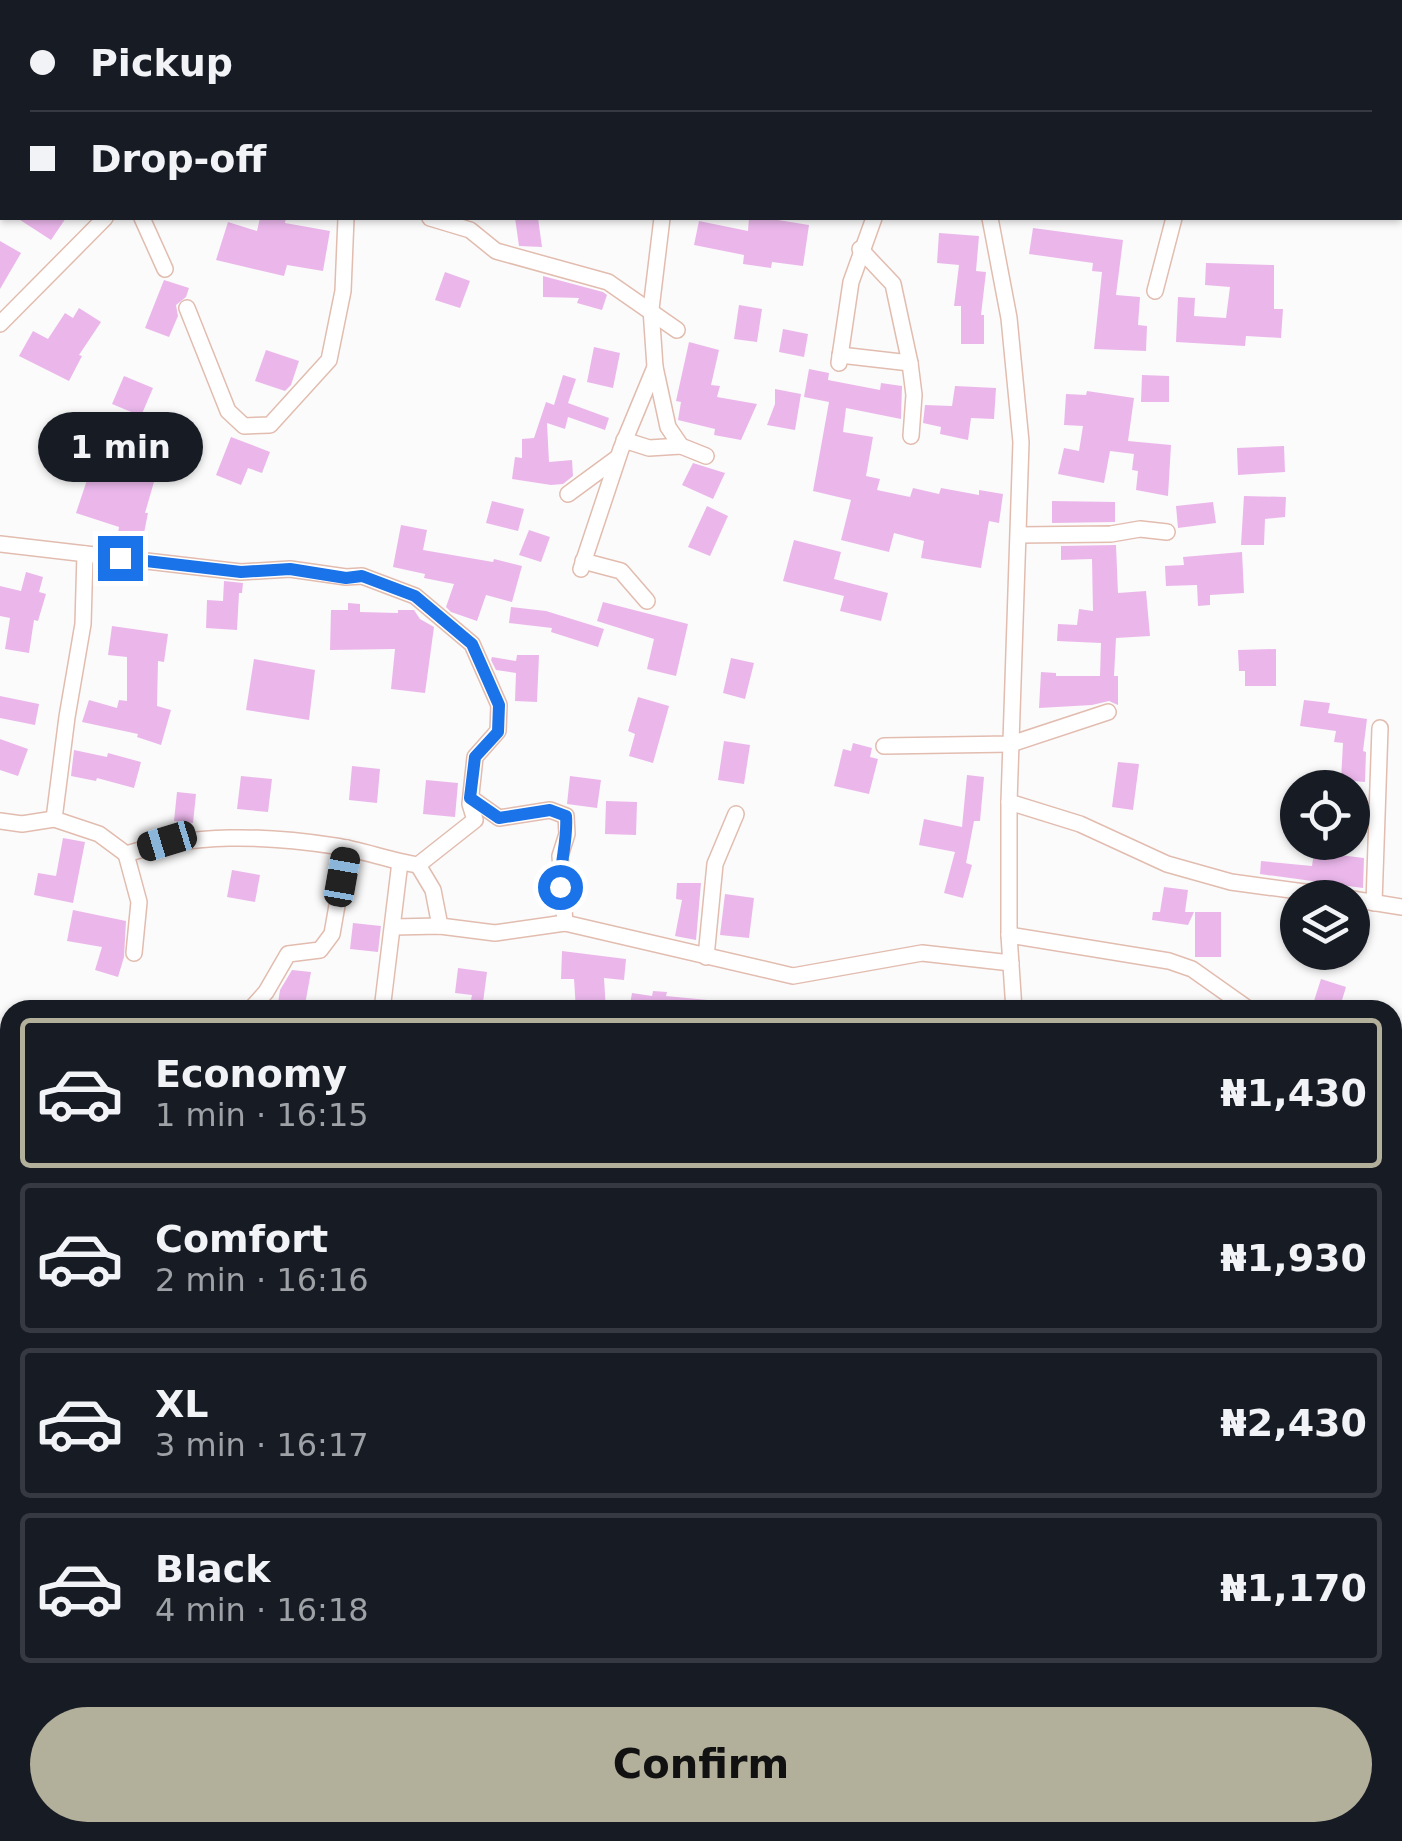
<!DOCTYPE html>
<meta charset="utf-8">
<style>
body{margin:0;font-family:"DejaVu Sans",sans-serif;background:#20242c;color:#f1f3f6;height:100vh;display:flex;flex-direction:column;font-size:38px;white-space:nowrap}
*{box-sizing:border-box;margin:0}
p{font-size:32px;color:#9ea1a6}
.icon{flex:none;width:55px;height:55px;fill:none;stroke:currentColor;stroke-width:2;stroke-linecap:round;stroke-linejoin:round}
.map{position:relative;flex:1;overflow:hidden}
.side{position:absolute;left:0px;top:1000px;width:1402px;height:842px;display:flex;flex-direction:column;background:#171b24;border-radius:30px 30px 0 0;box-shadow:0 2px 8px #0004}
.side>*{flex:none}
.guide{position:absolute;left:0px;top:0px;width:1402px;height:220px;box-shadow:0 2px 8px #0004;display:grid;align-content:center;height:220px;padding:0 30px;background:#171b24}
.controls{position:absolute;left:1280px;top:770px;display:grid;gap:20px}
.controls a{display:grid;place-items:center;width:90px;height:90px;border-radius:50%;background:#171b24;box-shadow:0 2px 8px #0004;font-size:50px}
.end{position:absolute;width:45px;height:45px;margin:-22px;border:12px solid #1a73e8;background:#fff;box-shadow:0 0 0 5px #fff}
.from{border-radius:50%}
.bubble{position:absolute;height:70px;border-radius:35px;background:#171b24;box-shadow:0 2px 8px #0004;font-size:32px;font-weight:700;line-height:70px;text-align:center}
.car{position:absolute;width:30px;height:60px;margin:-30px -15px;border-radius:12px;box-shadow:0 0 8px 2px #0007;background:linear-gradient(#222 24%,#8ab4d8 0 40%,#222 0 76%,#8ab4d8 0 86%,#222 0)}
.guide b{display:flex;align-items:center;gap:35px;height:95px;font-size:38px}
.guide b+b{border-top:2px solid #363941}
.guide i{width:25px;height:25px;background:#f1f3f6}
ul{padding:18px 0 0;list-style:none}
li{display:flex;align-items:center;gap:30px;height:150px;margin:0 20px 15px;padding:0 10px;border:5px solid #363941;border-radius:10px}
li div{flex:1}
li b{display:block;font-size:38px}
li em{font-style:normal;font-weight:700}
li.active{border-color:#b2af9a}
li>.icon{width:90px;height:90px;stroke-width:1.5}
.primary-button{display:flex;gap:20px;margin-top:auto;padding:20px 30px}
.primary-button a{flex:1;height:115px;border-radius:60px;background:#b2af9a;color:#111;font-size:40px;font-weight:700;line-height:115px;text-align:center}
.map>svg:first-child{display:block}
.building{fill:#ebb7eb}
.lines{fill:none;stroke-linecap:round;stroke-linejoin:round}
.street-casing{stroke:#e2bcaf;stroke-width:18}
.street{stroke:#fff;stroke-width:15}
.route{stroke:#1a73e8;stroke-width:12}
</style>
<div class="map">
<svg width="1402" height="1841" viewBox="0 0 1402 1841">
<rect width="100%" height="100%" fill="#fbfbfb"/>
<g class="building">
<path d="M17,218H66L51,240Z"/>
<path d="M260,218H286L285,223L330,231L323,271L287,265L284,276L216,260L228,222L257,231Z"/>
<path d="M515,218H538L542,247L519,246Z"/>
<path d="M749,218H778V220L809,225L803,266L772,262L771,268L743,264L744,255L694,245L699,221L748,231Z"/>
<path d="M1033,228L1123,240L1116,295L1140,297L1138,325L1147,326L1146,351L1094,349L1102,272L1092,271L1093,263L1029,254Z"/>
<path d="M939,233L979,236L976,271L986,272L981,315H984V344H961V306H954L959,265L937,263Z"/>
<path d="M0,241L21,253L0,289Z"/>
<path d="M1206,263L1274,265V309H1283L1281,338L1246,336L1245,346L1176,342L1178,297L1195,298L1194,316L1226,318L1230,287L1205,285Z"/>
<path d="M445,272L470,281L460,308L435,300Z"/>
<path d="M543,276L603,292L607,295L602,310L577,303L579,298L543,297Z"/>
<path d="M164,280L189,288L186,297L176,305L178,316L169,337L145,328Z"/>
<path d="M739,305L762,309L757,342L734,339Z"/>
<path d="M79,308L101,322L79,355L82,356L69,381L19,356L33,331L48,339L65,313L73,318Z"/>
<path d="M783,329L808,334L804,357L779,352Z"/>
<path d="M689,342L719,350L711,385L720,386L717,397L757,404L741,440L714,435L715,429L678,420L681,402L676,401Z"/>
<path d="M594,347L620,353L613,388L587,382Z"/>
<path d="M266,350L299,361L291,385L285,391L255,381Z"/>
<path d="M809,369L829,373L828,380L880,390L881,383L902,386L901,419L846,408L843,432L873,437L866,476L880,479L877,490L910,497L913,488L939,494L941,488L979,495V490L1003,494L999,523L989,521L981,568L921,558L924,541L894,533L889,552L841,540L851,500L813,491L829,402L804,397Z"/>
<path d="M563,375L576,379L568,403L609,418L605,430L568,417L565,429L547,423L549,462L572,460L573,476L563,484L551,485L512,479L515,457L522,458V439L534,438L546,402L554,405Z"/>
<path d="M1142,375L1169,376V402H1141Z"/>
<path d="M124,376L153,388L141,416L112,404Z"/>
<path d="M955,386L996,388L994,419L971,418L968,440L940,434L941,427L923,423L925,405L952,406Z"/>
<path d="M775,389L801,394L795,430L767,425L775,404Z"/>
<path d="M1087,391L1134,398L1128,441L1171,445L1168,496L1136,490L1138,471L1132,470L1134,454L1110,451L1104,483L1058,474L1064,448L1079,451L1083,426L1064,425L1066,394L1086,395Z"/>
<path d="M231,437L270,452L262,473L248,468L241,485L216,475Z"/>
<path d="M1284,446L1285,472L1238,475L1237,448Z"/>
<path d="M93,462L124,473L126,466L156,475L145,513H148L142,543L117,538L119,527L76,513Z"/>
<path d="M693,463L725,473L713,499L682,485Z"/>
<path d="M1244,496L1286,497L1285,517L1265,519L1264,545H1241Z"/>
<path d="M492,501L524,509L518,531L486,523Z"/>
<path d="M1052,501L1115,502V522L1052,523Z"/>
<path d="M1213,502L1216,523L1178,528L1176,506Z"/>
<path d="M707,506L728,516L710,556L688,547Z"/>
<path d="M401,525L427,530L423,550L493,562L494,559L522,566L512,602L486,595L477,621L451,612L446,607L454,584L424,578L425,574L393,567Z"/>
<path d="M529,530L550,537L541,562L519,555Z"/>
<path d="M794,540L841,552L834,579L888,593L881,621L840,611L844,596L783,581Z"/>
<path d="M1116,545L1118,593L1146,591L1150,636L1116,638L1114,676H1118V705L1109,701L1092,705L1039,708L1041,672L1056,673V676H1100L1101,643L1057,641L1058,624L1077,625L1079,609L1093,611L1092,559L1061,560V546Z"/>
<path d="M1242,552L1244,593L1210,595V605L1198,606L1197,585L1166,586L1165,566L1184,565L1183,557Z"/>
<path d="M26,572L43,577L39,592L46,594L38,621L34,620L29,653L5,649L10,618L0,616V586L21,591Z"/>
<path d="M224,581L243,583L242,593H239L237,630L206,628L207,600L223,601Z"/>
<path d="M603,602L688,624L676,676L647,669L654,639L597,621Z"/>
<path d="M348,603L360,604V612L398,613V610H414L420,619L434,627L425,693L391,689L395,649L330,650L331,610H348Z"/>
<path d="M511,607L546,611L604,629L598,647L551,632L552,628L509,623Z"/>
<path d="M112,626L168,634L164,662L158,661L157,706L171,710L161,745L137,737L138,734L82,722L89,700L117,708L119,700L127,701V657L108,655Z"/>
<path d="M1276,649V686H1245V671H1239L1238,650Z"/>
<path d="M517,655H539L537,702L515,701L516,673L496,670L491,660L492,657L516,661Z"/>
<path d="M731,658L754,663L745,699L723,693Z"/>
<path d="M254,659L315,670L309,720L246,710Z"/>
<path d="M0,696L39,704L35,725L0,718Z"/>
<path d="M638,697L669,706L653,763L629,756L635,734L628,731Z"/>
<path d="M1304,700L1330,703L1328,713L1367,719L1363,751L1366,752L1365,782L1341,780L1343,743L1334,742L1336,731L1300,726Z"/>
<path d="M0,739L28,749L18,776L0,770Z"/>
<path d="M724,741L750,745L744,784L718,780Z"/>
<path d="M853,743L872,748L870,757L878,759L869,794L834,786L843,749L851,751Z"/>
<path d="M74,750L107,757L108,753L141,762L134,788L97,778L96,781L71,776Z"/>
<path d="M1118,762L1139,764L1133,810L1112,807Z"/>
<path d="M352,766L380,769L377,803L349,800Z"/>
<path d="M967,775L984,777L980,821H974L966,863L972,865L963,898L944,893L955,852L919,845L924,819L962,827Z"/>
<path d="M241,776L272,779L268,812L237,809Z"/>
<path d="M570,776L601,780L597,808L567,804Z"/>
<path d="M426,780L458,783L455,817L423,814Z"/>
<path d="M177,792L196,794L193,823L174,821Z"/>
<path d="M606,801L637,802L636,835L605,834Z"/>
<path d="M63,838L85,842L73,903L34,895L38,873L56,876Z"/>
<path d="M1314,852L1364,858L1363,888L1260,874L1261,861L1312,866Z"/>
<path d="M232,870L260,875L255,902L227,897Z"/>
<path d="M677,883H701L696,940L675,936L682,900L676,899Z"/>
<path d="M1164,887L1188,890L1185,912H1194L1188,925L1152,920L1153,912H1160Z"/>
<path d="M725,894L754,898L749,938L720,935Z"/>
<path d="M73,910L126,921L124,957L118,977L95,970L102,947L67,941Z"/>
<rect x="1195" y="912" width="26" height="45"/>
<path d="M353,923L381,926L378,952L350,949Z"/>
<path d="M562,951L626,959L624,980L604,978L606,1010H576L574,979H561Z"/>
<path d="M458,968L487,972L482,1010H469L472,995L455,993Z"/>
<path d="M292,970L311,972L304,1010H277L280,990Z"/>
<path d="M1321,979L1346,987L1339,1010L1313,1004Z"/>
<path d="M653,991L667,992L666,996L718,1001V1010H629L632,993L652,996Z"/>
</g>
<g class="lines">
<defs>
<g id="street">
<path d="M308,0L314,2"/>
<path d="M342,0L343,2"/>
<path d="M649,0L650,2"/>
<path d="M814,0L817,2"/>
<path d="M946,0V2"/>
<path d="M514,2L519,0"/>
<path d="M885,2L893,0"/>
<path d="M915,2V0"/>
<path d="M0,41L2,43"/>
<path d="M142,218L165,269"/>
<path d="M430,218L470,230L496,251L608,282L677,330"/>
<path d="M990,218L1009,318L1021,442L1009,802V935L1014,1010"/>
<path d="M860,249L893,284L910,363L914,395L911,436"/>
<path d="M1155,291L1174,218"/>
<path d="M187,308L228,411L244,426L270,425L329,360L343,291L346,218"/>
<path d="M0,324L105,218"/>
<path d="M840,355L910,363"/>
<path d="M839,363L851,282L874,218"/>
<path d="M655,367L668,427L681,446L706,456"/>
<path d="M624,440L649,448L681,446"/>
<path d="M568,494L617,458"/>
<path d="M1019,535L1111,534L1140,529L1167,532"/>
<path d="M0,544L241,572L290,569L346,577L362,576L415,596L472,644L499,705L498,731L475,757L470,804L475,820L418,865C390,861 363,850 335,846C264,835 194,833 126,854L99,834L54,819L22,824L0,821"/>
<path d="M583,561L621,571L647,601"/>
<path d="M581,569L621,449L655,367L651,309L662,218"/>
<path d="M884,746L1011,744L1108,712"/>
<path d="M1009,802L1080,824L1167,864L1231,882L1349,898"/>
<path d="M54,819L67,717L83,624L85,554"/>
<path d="M126,854L139,902L134,953"/>
<path d="M418,865L433,890L440,926"/>
<path d="M1352,899L1402,907"/>
<path d="M1374,903L1380,728"/>
<path d="M565,923L793,976L922,953L1011,963"/>
<path d="M393,927L440,926L495,933L565,923L560,856L567,834L566,816L550,810L499,818L471,798"/>
<path d="M1009,935L1169,961L1192,969L1250,1010"/>
<path d="M706,957L715,864L736,814"/>
<path d="M250,1010L266,992L288,954L320,950L332,934L347,848"/>
<path d="M382,1010L400,862"/>
<path d="M1392,1095L1402,1100"/>
<path d="M0,1148L10,1150"/>
<path d="M0,1259L10,1248"/>
<path d="M0,1304L10,1308"/>
<path d="M1392,1328L1402,1335"/>
<path d="M0,1475L10,1477"/>
<path d="M1266,1832L1284,1841"/>
<path d="M1032,1841L1037,1832"/>
<path d="M1077,1841L1078,1832"/>
</g>
</defs>
<use href="#street" class="street-casing"/>
<use href="#street" class="street"/>
</g>
<g class="lines">
<path class="route" d="M120,558L241,572L290,569L346,578L362,576L415,596L472,644L499,705L498,732L475,757L470,798L499,818L550,810L566,816C568,840 560,862 560,887"/>
</g>
</svg>
<div class="controls">
<a><svg class="icon" aria-label="locate" viewBox="0 0 24 24"><circle cx="12" cy="12" r="6"/><path d="M12 2v4M12 18v4M2 12h4M18 12h4"/></svg></a>
<a><svg class="icon" aria-label="layers" viewBox="0 0 24 24"><path d="M12 4l9 5-9 5-9-5zM3 14l9 5 9-5"/></svg></a>
</div>
<i class="end from" style="left:560px;top:887px"></i>
<i class="end" style="left:120px;top:558px"></i>
<div class="bubble" style="left:38px;top:412px;width:165px">1 min</div>
<i class="car" style="left:167px;top:841px;rotate:253deg"></i>
<i class="car" style="left:342px;top:877px;rotate:10deg"></i>
<div class="guide">
<b><i class="from"></i>Pickup</b>
<b><i></i>Drop-off</b>
</div>
<section class="side">
<ul>
<li class="active"><svg class="icon" aria-label="car" viewBox="0 0 24 24"><path d="M5 17H2v-5l4-1 3-4h7l3 4 3 1v5h-3M9 17h6M6 11h13"/><circle cx="7" cy="17" r="2"/><circle cx="17" cy="17" r="2"/></svg><div><b>Economy</b><p>1 min · 16:15</p></div><em>₦1,430</em></li>
<li><svg class="icon" aria-label="car" viewBox="0 0 24 24"><path d="M5 17H2v-5l4-1 3-4h7l3 4 3 1v5h-3M9 17h6M6 11h13"/><circle cx="7" cy="17" r="2"/><circle cx="17" cy="17" r="2"/></svg><div><b>Comfort</b><p>2 min · 16:16</p></div><em>₦1,930</em></li>
<li><svg class="icon" aria-label="car" viewBox="0 0 24 24"><path d="M5 17H2v-5l4-1 3-4h7l3 4 3 1v5h-3M9 17h6M6 11h13"/><circle cx="7" cy="17" r="2"/><circle cx="17" cy="17" r="2"/></svg><div><b>XL</b><p>3 min · 16:17</p></div><em>₦2,430</em></li>
<li><svg class="icon" aria-label="car" viewBox="0 0 24 24"><path d="M5 17H2v-5l4-1 3-4h7l3 4 3 1v5h-3M9 17h6M6 11h13"/><circle cx="7" cy="17" r="2"/><circle cx="17" cy="17" r="2"/></svg><div><b>Black</b><p>4 min · 16:18</p></div><em>₦1,170</em></li>
</ul>
<div class="primary-button"><a>Confirm</a></div>
</section>
</div>
